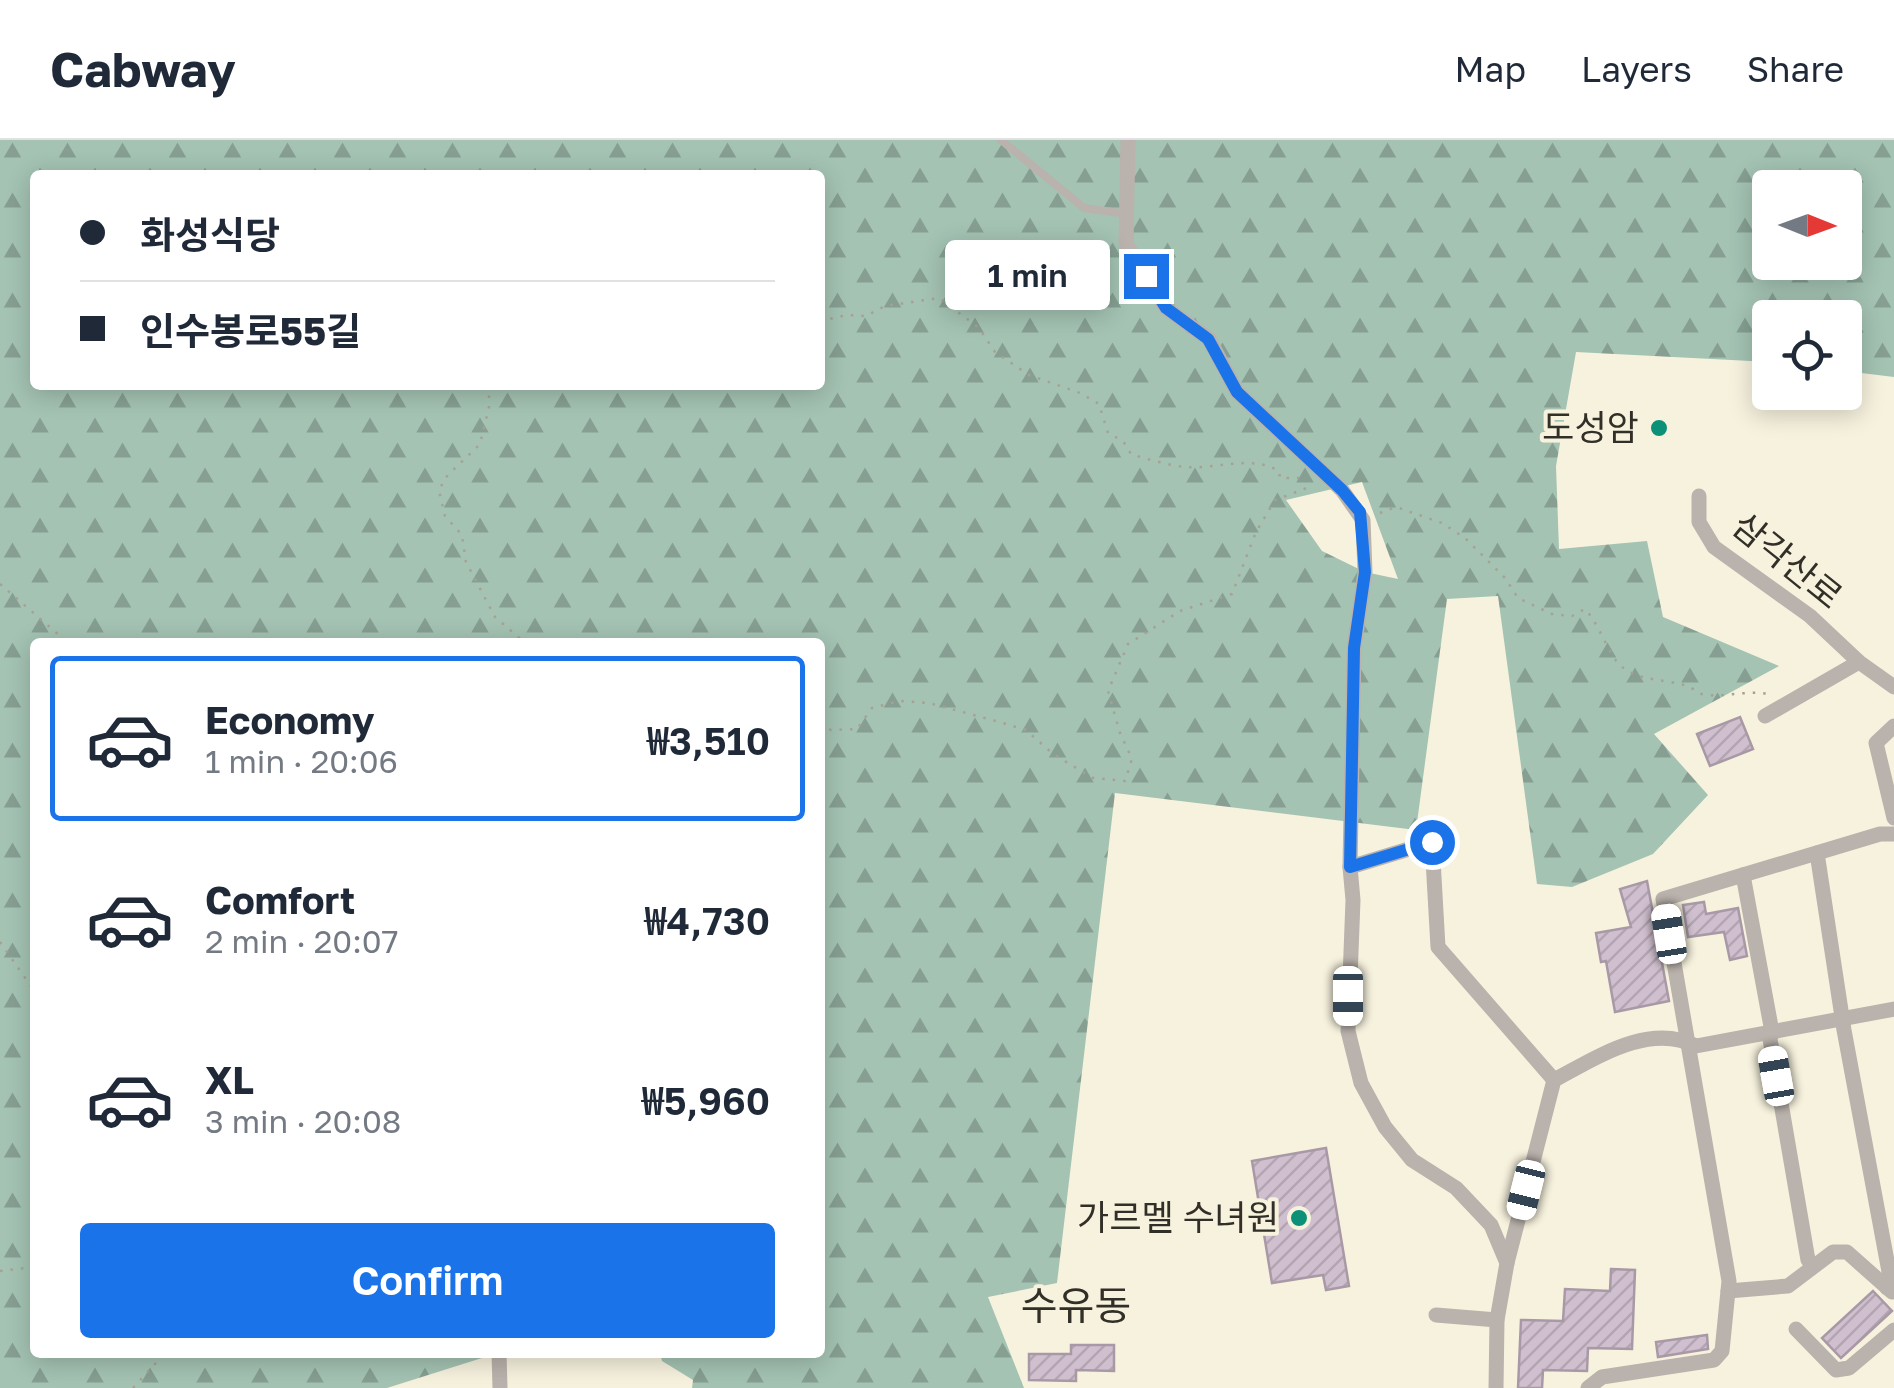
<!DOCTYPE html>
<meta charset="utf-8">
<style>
body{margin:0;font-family:"Golos Text","Noto Sans KR",sans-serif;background:#f2f2f3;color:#1f2937;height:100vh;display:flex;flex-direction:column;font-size:38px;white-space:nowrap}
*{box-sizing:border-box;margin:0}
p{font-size:32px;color:#747a83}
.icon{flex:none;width:55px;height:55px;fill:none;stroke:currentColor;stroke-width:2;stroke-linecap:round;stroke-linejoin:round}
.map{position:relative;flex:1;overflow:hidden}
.panel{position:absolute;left:30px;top:498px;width:795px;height:720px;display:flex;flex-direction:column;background:#fff;border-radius:10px;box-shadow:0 5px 25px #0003}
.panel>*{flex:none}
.banner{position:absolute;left:30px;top:30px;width:795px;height:220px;border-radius:10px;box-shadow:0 5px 25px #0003;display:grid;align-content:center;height:220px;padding:0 50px;background:#fff}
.needle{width:65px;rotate:91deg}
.buttons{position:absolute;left:1752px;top:30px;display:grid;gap:20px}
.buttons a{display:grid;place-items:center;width:110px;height:110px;border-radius:10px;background:#fff;box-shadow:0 5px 25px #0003;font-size:50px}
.end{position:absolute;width:45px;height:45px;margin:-22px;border:12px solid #1a73e8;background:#fff;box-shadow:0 0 0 5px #fff}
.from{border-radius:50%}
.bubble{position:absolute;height:70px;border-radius:10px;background:#fff;box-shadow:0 5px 25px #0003;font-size:32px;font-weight:600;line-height:70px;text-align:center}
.car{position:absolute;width:30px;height:60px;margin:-30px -15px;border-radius:12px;box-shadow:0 0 8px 2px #0007;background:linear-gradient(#fff 24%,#345 0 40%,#fff 0 76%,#345 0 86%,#fff 0)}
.banner b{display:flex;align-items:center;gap:35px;height:95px;font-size:38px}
.banner b+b{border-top:2px solid #e0e1e3}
.banner i{width:25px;height:25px;background:#1f2937}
ul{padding:18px 0 0;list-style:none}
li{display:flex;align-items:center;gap:30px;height:165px;margin:0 20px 15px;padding:0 30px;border:5px solid transparent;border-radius:10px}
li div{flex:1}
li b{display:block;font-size:38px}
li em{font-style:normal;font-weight:600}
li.active{border-color:#1a73e8}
li>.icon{width:90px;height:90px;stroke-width:1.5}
.cta{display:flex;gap:20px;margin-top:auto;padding:20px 50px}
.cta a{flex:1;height:115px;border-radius:10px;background:#1a73e8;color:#fff;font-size:40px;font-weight:600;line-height:115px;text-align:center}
header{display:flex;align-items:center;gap:60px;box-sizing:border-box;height:140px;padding:0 50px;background:#fff;border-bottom:2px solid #e0e1e3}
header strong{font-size:48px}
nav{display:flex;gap:55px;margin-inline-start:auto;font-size:35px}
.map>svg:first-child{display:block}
.forest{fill:url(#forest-firs);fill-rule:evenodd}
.building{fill:url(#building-hatch);stroke:#a999a7;stroke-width:2.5}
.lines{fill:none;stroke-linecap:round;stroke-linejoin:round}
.path{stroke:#a6a293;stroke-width:2.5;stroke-dasharray:2.5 8;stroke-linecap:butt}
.lane{stroke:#bab2ac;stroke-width:8}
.street{stroke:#bab2ac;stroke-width:15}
.route{stroke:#1a73e8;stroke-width:12}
.poi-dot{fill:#0d9078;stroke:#f7f2de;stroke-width:4}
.labels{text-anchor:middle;stroke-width:8;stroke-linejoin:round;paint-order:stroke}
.poi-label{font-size:35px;fill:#312f27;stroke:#f7f2de;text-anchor:end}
.street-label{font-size:35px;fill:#312f27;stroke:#f7f2de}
.quarter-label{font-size:40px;fill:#312f27;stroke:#f7f2de}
</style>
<header>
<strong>Cabway</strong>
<nav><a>Map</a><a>Layers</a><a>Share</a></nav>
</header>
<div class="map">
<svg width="1894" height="1248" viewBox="0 0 1894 1248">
<defs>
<pattern id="forest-firs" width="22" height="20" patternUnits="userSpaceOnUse" patternTransform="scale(2.5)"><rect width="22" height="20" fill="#a4c3b3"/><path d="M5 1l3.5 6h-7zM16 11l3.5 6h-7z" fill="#869f92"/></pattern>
<pattern id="building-hatch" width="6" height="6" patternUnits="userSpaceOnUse" patternTransform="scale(2.5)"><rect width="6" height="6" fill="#d0c0cf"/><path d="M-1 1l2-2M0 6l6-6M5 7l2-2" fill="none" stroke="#b3a5b2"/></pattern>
</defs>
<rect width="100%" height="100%" fill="#f7f2de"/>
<path class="forest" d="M0,0H1894V237L1845,231V178H1770V222L1576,212L1556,326L1559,409L1647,401L1663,477L1779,526L1654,594L1708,655L1653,714L1572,747L1537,744L1498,456L1447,459L1416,690L1115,653L1057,1143L988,1157L1024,1248H692L693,1240L662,1221L660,1213L820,1212V502H35V1212H482V1218L387,1248H0ZM35,35H820V245H35ZM1770,48H1845V122H1770ZM1362,342L1398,439L1365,432L1322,411L1286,360Z"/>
<g class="building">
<path d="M1740,577L1753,609L1710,626L1697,594Z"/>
<path d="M1647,741L1669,861L1615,872L1606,821L1601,822L1596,793L1631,787L1620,749Z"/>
<path d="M1704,762L1706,774L1738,768L1747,816L1730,820L1724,792L1688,797L1683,765Z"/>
<path d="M1326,1008L1349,1146L1326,1150L1323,1135L1272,1143L1252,1021Z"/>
<path d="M1611,1129L1635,1130L1632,1209L1588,1208L1587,1231L1543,1230L1542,1248H1518L1521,1180L1563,1181L1565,1149L1610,1151Z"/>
<path d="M1873,1151L1892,1171L1841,1218L1822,1198Z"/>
<path d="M1707,1195L1708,1209L1658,1217L1656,1202Z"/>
<path d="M1071,1205H1114V1231L1076,1230V1241L1029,1240V1214H1071Z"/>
</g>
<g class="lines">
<g class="path">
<path d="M820,181L847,175L866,176L885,166L939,158L979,188L995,212L1029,235L1080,253L1099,264L1108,293L1123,301L1131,314C1146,319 1168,325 1185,327C1216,330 1250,314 1279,331L1280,338H1307"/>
<path d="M489,245V267L480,304L445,338L439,351L445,376L462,395L466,422L495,477L524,502"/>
<path d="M1380,373L1396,367L1442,383L1465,398L1505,438L1518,458L1552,474L1572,476L1585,469C1597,482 1604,502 1613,516C1628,542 1660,538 1684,545C1693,547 1697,554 1706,555C1727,557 1748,550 1769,554"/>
<path d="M0,444L67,502"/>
<path d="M820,584L831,590L857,589L872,568L900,561L929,563L996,581L1026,590L1053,614L1093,638L1125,641L1132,619L1120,593L1108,551L1128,504L1180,471L1232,454L1256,392L1275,360L1312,346"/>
<path d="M0,802L35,852"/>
<path d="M0,1131L35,1127"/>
<path d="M133,1248L166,1212"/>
</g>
<path class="lane" d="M1001,0L1084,68L1127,74"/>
<g class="street">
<path d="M1128,0L1126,104L1166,168L1209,199L1237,252L1342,350L1363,380L1365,432L1354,508L1350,727"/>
<path d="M1699,356V382L1714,407L1810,476L1859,522L1894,547"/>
<path d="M1765,576L1859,522"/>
<path d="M1894,586L1876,603L1894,678"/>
<path d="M1817,713L1844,890L1890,1137L1887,1148"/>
<path d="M1743,735L1772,892L1770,899L1808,1120L1814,1126"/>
<path d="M1507,1123L1491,1085L1456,1048L1412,1020L1385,987L1361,943L1348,891L1353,760L1350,727L1432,702L1438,807L1554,940"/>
<path d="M1728,1151L1788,1146L1833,1112H1847L1892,1152"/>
<path d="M1436,1175L1497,1180"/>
<path d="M1796,1189L1836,1230L1849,1228L1894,1190"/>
<path d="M499,1212L500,1248"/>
<path d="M1496,1248L1497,1180L1507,1123L1554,940C1596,918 1649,882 1696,906L1894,869"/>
<path d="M1588,1248L1602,1237L1714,1220L1722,1211L1729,1141L1663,759L1880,694H1894"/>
</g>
</g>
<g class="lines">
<path class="route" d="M1146,136L1166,168L1208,199L1237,252L1342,350L1360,372L1365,432L1354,508L1350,727L1432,702"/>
</g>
<g class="poi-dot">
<circle cx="1659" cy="288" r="10"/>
<circle cx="1299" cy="1078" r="10"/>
</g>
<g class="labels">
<g class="poi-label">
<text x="1639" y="300">도성암</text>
<text x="1279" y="1090">가르멜 수녀원</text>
</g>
<g class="street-label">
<text transform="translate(1787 421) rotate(39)" y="12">삼각산로</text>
</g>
<g class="quarter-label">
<text x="1076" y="1180">수유동</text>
</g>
</g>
</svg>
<div class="buttons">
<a><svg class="needle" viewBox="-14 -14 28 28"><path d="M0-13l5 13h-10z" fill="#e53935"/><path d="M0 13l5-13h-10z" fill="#747a83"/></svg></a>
<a><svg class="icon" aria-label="locate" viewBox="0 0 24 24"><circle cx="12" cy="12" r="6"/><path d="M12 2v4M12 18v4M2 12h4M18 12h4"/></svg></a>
</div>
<i class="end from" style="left:1432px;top:702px"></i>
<i class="end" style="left:1146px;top:136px"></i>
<div class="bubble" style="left:945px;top:100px;width:165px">1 min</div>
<i class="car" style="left:1669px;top:794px;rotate:351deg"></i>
<i class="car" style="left:1348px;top:856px;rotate:180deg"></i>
<i class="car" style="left:1776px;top:936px;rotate:350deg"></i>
<i class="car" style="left:1526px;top:1050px;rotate:194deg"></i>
<div class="banner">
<b><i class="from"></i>화성식당</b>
<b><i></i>인수봉로55길</b>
</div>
<section class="panel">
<ul>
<li class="active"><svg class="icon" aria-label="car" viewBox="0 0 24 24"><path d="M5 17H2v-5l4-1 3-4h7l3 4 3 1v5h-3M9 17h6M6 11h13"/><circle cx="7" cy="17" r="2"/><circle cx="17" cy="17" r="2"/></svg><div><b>Economy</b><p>1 min · 20:06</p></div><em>₩3,510</em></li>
<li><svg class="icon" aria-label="car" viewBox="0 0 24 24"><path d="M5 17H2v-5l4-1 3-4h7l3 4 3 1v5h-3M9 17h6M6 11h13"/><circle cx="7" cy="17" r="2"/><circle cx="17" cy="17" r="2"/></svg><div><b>Comfort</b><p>2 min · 20:07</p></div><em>₩4,730</em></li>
<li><svg class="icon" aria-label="car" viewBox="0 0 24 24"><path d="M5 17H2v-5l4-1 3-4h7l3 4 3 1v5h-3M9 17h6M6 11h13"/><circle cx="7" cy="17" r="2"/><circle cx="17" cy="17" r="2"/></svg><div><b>XL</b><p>3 min · 20:08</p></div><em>₩5,960</em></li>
</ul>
<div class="cta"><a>Confirm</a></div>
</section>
</div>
